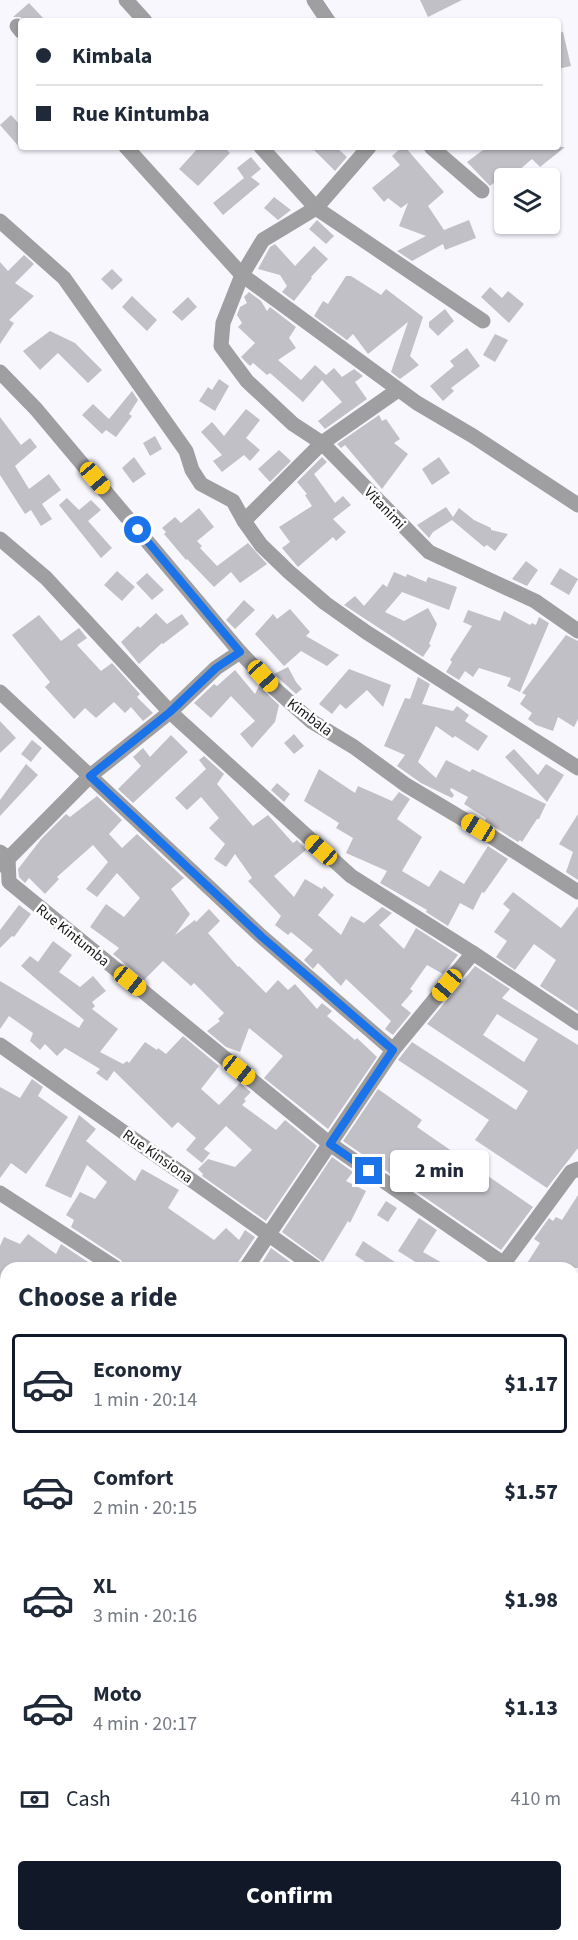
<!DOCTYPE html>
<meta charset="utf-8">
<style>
body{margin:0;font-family:"Source Sans 3",sans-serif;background:#f6f6f7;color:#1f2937;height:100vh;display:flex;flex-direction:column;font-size:22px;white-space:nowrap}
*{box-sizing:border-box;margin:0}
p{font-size:20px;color:#747a83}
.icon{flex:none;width:33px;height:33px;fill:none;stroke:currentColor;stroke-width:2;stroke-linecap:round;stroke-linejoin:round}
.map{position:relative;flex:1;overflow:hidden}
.drawer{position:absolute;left:0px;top:1262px;width:579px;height:680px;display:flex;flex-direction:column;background:#fff;border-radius:18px 18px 0 0;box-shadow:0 2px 4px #0004}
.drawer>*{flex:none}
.guide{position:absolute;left:18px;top:18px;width:543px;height:132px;border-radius:6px;box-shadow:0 2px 4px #0004;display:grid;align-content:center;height:132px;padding:0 18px;background:#fff}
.tools{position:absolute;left:494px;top:168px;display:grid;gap:12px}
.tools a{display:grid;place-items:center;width:66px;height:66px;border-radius:6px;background:#fff;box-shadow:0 2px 4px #0004;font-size:30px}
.end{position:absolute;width:27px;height:27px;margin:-14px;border:8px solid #1a73e8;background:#fff;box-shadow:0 0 0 3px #fff}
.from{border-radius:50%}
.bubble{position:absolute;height:42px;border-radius:6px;background:#fff;box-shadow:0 2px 4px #0004;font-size:20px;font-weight:800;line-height:42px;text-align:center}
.car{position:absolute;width:18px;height:36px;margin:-18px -9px;border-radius:8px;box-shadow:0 0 4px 2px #0007;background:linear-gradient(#f5c518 24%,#345 0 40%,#f5c518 0 76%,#345 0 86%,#f5c518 0)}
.guide b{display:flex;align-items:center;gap:21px;height:57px;font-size:22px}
.guide b+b{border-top:2px solid #e0e1e3}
.guide i{width:15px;height:15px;background:#1f2937}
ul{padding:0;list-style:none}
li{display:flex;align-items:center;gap:18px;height:99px;margin:0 12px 9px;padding:0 6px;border:3px solid transparent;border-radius:6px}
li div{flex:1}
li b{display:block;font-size:22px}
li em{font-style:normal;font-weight:800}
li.selected{border-color:#111827}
li>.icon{width:54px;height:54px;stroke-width:1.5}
h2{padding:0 18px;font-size:27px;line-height:72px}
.pay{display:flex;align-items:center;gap:15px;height:66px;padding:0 18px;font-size:22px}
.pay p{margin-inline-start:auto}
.cta{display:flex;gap:12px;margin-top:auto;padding:12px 18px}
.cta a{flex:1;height:69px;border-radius:6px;background:#111827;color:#fff;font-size:24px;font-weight:800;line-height:69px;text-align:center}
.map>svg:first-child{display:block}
.building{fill:#c1c0c7;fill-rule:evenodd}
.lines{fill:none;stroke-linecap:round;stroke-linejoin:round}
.street{stroke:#9f9fa1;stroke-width:15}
.highway{stroke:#3f3e43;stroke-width:18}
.route{stroke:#1a73e8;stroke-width:8}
.labels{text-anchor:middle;stroke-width:5;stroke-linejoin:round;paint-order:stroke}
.street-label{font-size:15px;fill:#18181a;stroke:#fff}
</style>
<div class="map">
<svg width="578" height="1940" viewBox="0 0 578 1940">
<rect width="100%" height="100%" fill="#f8f7fe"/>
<g class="building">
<path d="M420,0H462L428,17Z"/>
<path d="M29,3L46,21H25L20,17H13Z"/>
<path d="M563,32L571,66L558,69V33Z"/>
<path d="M11,115L21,126V149L0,125Z"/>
<path d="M199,147H224L230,153L198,186L179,169Z"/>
<path d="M311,147H336L347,157L335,171Z"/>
<path d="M402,147H405L444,192L428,206L444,230L469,220L476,238L445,250L443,244L412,261L397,251L426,236L399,226L408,203L401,208L388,198L384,202L372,188L400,165L392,156Z"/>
<path d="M487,147H565L540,167L532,159L510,178H504V193L495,182L490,186L467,162Z"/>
<path d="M251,157L261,169L251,177L260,184L223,215L213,203L244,178L237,168Z"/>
<path d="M274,197L291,210L278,220L264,208Z"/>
<path d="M317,220L334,236L326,244L309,229Z"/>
<path d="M275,244L295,266L314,246L328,259L311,277L312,278L294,301L282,292L287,286L280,275L258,269L270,247Z"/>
<path d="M24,255L34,264L15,283L34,296L9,320L14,323L0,344V262L8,271Z"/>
<path d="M112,269L123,280L112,290L101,279Z"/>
<path d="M346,276H351L381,295L386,289L423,317L410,356L419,365L400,379L391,372L408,322L368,354L353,334L347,340L314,316L323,301L328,304Z"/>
<path d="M490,287L502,298L508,291L524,304L509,323L481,297Z"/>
<path d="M249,292L261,301L267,311L270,307L296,327L289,338L296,348L278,360L301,380L315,365L326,375L334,368L342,377L354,369L363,376L355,382L367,399L325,429L318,421L342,402L322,380L303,402L270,373L267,375L253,363L250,366L241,357L255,343L238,327L242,323L237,315L240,307L247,303L244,297Z"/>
<path d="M132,296L157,320L147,331L122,307Z"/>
<path d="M188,297L197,307L182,321L172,312Z"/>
<path d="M445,309L454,321L438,336L429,327V322Z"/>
<path d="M50,331L75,343L102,370L88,383L58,353L40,370L23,351Z"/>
<path d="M495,334L508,340L495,362L483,355Z"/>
<path d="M467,348L480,366L451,388L454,391L443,401L430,386L454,366L450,361Z"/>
<path d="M219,379L229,386L215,411L199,401L208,387L212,390Z"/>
<path d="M132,391L138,400L129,414L132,416L116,437L106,430L102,434L82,415L93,404L109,419Z"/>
<path d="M246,409L260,420L246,438L260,450L250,461L244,455L222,472L213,461L222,455L201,432L212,422L224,436Z"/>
<path d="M379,415L382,421L386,419L400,439L394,443L408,454L382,489L345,445L341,448L337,444Z"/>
<path d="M0,417L21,445L30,438L37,447L15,466L29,489L49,474L61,490L42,504L52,519L41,526L31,510L25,514L0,475Z"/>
<path d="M155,436L162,449L150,456L143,443Z"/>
<path d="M279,450L291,461L270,482L258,469Z"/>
<path d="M134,457L146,474L133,483L122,468Z"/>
<path d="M322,457L327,462L314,474L335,503L343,496L351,505L333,519L346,532L336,541L333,537L298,567L282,548L290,542L279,527L312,506L305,495L307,494L297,482Z"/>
<path d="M439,457L450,473L432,485L422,469Z"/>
<path d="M67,498L79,510L91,500L101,510L88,521L112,548L101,558L59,505Z"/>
<path d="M446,507L453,517L459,508L474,520L491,528V530L508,534L495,551L487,545L484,547L452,520L433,532L429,538L417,525Z"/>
<path d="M199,508L214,527L197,541L202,546L200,548L217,566L248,543L267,564L240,583L231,572L214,587L187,559L186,560L164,534L166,532L162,528L175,517L181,523Z"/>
<path d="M526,561L538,570L527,586L512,579Z"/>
<path d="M560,568L578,579L569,595L550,584Z"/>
<path d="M117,571L135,587L122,601L104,585Z"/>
<path d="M394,572L406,577L407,574L426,582L428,577L457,587L449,610L402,592L385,612L404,621L428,608L437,624L429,644L431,645L423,657L344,605L355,596L364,606L383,584L387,587Z"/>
<path d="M147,573L164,590L152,600L136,583Z"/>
<path d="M244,600L255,610L235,629L226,620Z"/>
<path d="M290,609L310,632L306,636L339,655L327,666L301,651L284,666L255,634L273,614L277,619Z"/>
<path d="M468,610L500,621L504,611L530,625L532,623L536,625L539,617L549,623L520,692L507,686L511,678L479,668L473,677L465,671L459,680L446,672L452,662L450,660L472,626L463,622Z"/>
<path d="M156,613L167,624L182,614L189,624L163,644L162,643L139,664L121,642L138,626L140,628Z"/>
<path d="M39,615L61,641L79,628L87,638L77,645L101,671L112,663L140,694L137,697L153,713L143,721L131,707L125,713L114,702L96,718L85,708L74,719L45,687L50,682L12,635Z"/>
<path d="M566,635L578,641V719L574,727L558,717L553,731L536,725L528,719L532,713L520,704L526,695L522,693Z"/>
<path d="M288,667L296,682L302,689L296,694L274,674Z"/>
<path d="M349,669L391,685L383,707L367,690L346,709L340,704L332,714L319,704Z"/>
<path d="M235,670L255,694L259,686L279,705L275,722L252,748L240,734L255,721L231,696L211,718L194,703L214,684L217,686Z"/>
<path d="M418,677L430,684L422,704L453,711L457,706L469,715L465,721L488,736L478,751L455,736L453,738L436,726L418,762L436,778L446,760L470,772L472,769L546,804L539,819H537L522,842L520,840L518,842L485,821L486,818L464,804L468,797L451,788L450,790L454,795L452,798L421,783L397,766L405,755L384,746L405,698L410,699Z"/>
<path d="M0,721L16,738L0,753Z"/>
<path d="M294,734L304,746L294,754L284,743Z"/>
<path d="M171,735L188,752L133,803L118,789L141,766L133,757L143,748L150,757Z"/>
<path d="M32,740L42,748L31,762L21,754Z"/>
<path d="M514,749L538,775L546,764L564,775L547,802L505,757Z"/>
<path d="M204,756L224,774L217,784L253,826L268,815L293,843L297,840L303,846L306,850L274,876L294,897L305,879L322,889L324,886L334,895L318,915L341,935L351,916L364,923L382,907L392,913L379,925L404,949L416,928L458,955L443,974L427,965L410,989L413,991L401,1005L411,1013L393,1035L385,1029L391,1021L346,979L341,986L318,963L313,969L304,960L313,950L291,932L288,935L275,925L281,916L248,881L252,878L235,854L226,867L214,859L225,844L209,828L219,818L201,797L187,810L175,798L206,769L199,760Z"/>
<path d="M26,764L38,775L0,816V800Z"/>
<path d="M319,769L355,793L358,786L392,801L399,792L410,799L397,819L422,837L402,871L429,887L440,870L464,884L488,846L508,859L484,893L482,892L473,910L460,903L448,926L426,912L427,910L380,883L387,871L346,853L353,838L336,828L339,823L304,801Z"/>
<path d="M277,783L290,794L284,802L271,790Z"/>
<path d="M97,796L122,820L109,834L122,848L137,834L184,878L171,889L190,914L175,935L195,920L196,922L209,909L220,921L208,933L238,967L239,966L266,993L278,980L288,990L295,984L317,1009L322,1003L332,1011L327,1016L355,1040L357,1038L377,1057L328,1129L264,1078L283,1056L249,1028L240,1052L226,1047L207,1031L220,1021L218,1019L224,1013L194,983L191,986L163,961L144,980L113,954L119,948L90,927L106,904L124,917L140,898L117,873L97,897L86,889L108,862L93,845L57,877L59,879L45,894L29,878L25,883L19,877L18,869L42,838L66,814L70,817Z"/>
<path d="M578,814V880L566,872L573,852L559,844Z"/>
<path d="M513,892L561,928L578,906V1011L540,986L556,960L534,944L515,970L496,957L507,941L494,932L510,910L503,904Z"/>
<path d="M19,905L31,914L14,937L12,936L0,948V930Z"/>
<path d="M53,941L72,955L59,972L80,987L93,976L106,991L92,1002L95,1006L92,1009L118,1029L100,1052L123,1064L127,1061L129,1063L145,1042L157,1050L158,1048L166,1054L183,1036L219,1066L201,1089L219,1105L240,1083L251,1092L244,1099L246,1101L242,1105L276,1130L285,1120L317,1146L266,1221L202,1176L203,1174L198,1169L208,1159L235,1167L252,1150L226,1126L204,1149L210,1153L202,1163L186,1150L196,1138L178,1122L172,1128L114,1071L107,1081L96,1073L100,1069L65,1048L57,1056L45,1044L40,1050L30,1041L33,1033L9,1016L0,1029V981L79,1028L84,1020L21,966L30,956L38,962Z"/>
<path d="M475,966L510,989L502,998L578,1045V1148L547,1188L475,1140L489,1120L398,1060L412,1042L516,1110L528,1091L427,1024ZM497,1014L538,1039L524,1062L483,1035Z"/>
<path d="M32,1079L43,1087L38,1096L68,1117L26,1174L11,1163L0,1178V1087L20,1098Z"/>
<path d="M378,1089L422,1120L417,1127L533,1207L501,1250L343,1141Z"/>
<path d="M79,1115L96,1129L86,1141L135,1181L142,1169L179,1190L168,1208L214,1240L226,1228L239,1240L245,1230L255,1237L234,1268H126L121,1260L71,1227L74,1220L66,1215L80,1192L95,1199L107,1182L87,1165L71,1198L45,1186Z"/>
<path d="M332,1157L353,1172L346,1181L366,1191L350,1223L348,1221L323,1262L282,1232Z"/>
<path d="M578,1195V1268H524L540,1243L534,1239L549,1218L553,1221L556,1217L562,1220Z"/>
<path d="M386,1201L397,1208L388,1222L377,1215Z"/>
<path d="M419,1218L437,1230L423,1252L451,1268H425L398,1251Z"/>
<path d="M28,1234L56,1254L61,1244L97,1268H6V1275L0,1286V1246L4,1237L20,1244Z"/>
<path d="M363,1241L404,1268H374L355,1255Z"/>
<path d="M271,1248L297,1267L259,1268Z"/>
</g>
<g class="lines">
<g class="street">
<path d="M126,0L145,21"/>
<path d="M314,0L328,21"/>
<path d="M17,26L21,31"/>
<path d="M126,147L242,275L417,403L473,436L578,505"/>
<path d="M261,147L316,208L483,321"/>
<path d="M369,147L316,208L263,240L242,275L223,323L221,346L247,381L293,424L322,443L429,552L535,601L578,631"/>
<path d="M431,147L482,191"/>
<path d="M0,221L64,278L186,451L192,470L201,484L233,501L244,521L261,545L289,572L325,603L366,632L578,768"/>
<path d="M0,372L36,409L240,652L274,688L311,721L354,747L406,785L478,828L578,892"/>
<path d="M244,521L322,443L398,390"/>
<path d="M0,539L46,578L170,712L351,876L473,953L578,1023"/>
<path d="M0,692L262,937L393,1050"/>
<path d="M0,852L8,858L9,882L330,1144L510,1268"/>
<path d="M2,865L90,776L170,712L216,668L240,652"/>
<path d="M0,1045L316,1268"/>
<path d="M0,1193L116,1268"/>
<path d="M504,1263L571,1172L578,1169"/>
<path d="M246,1268L393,1050L473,953"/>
<path d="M573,1309L578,1313"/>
<path d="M0,1317L6,1321"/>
<path d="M573,1445L578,1449"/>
<path d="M0,1457L6,1460"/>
<path d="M573,1579L578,1583"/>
<path d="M0,1592L6,1596"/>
<path d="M0,1631L6,1623"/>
<path d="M573,1715L578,1718"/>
<path d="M0,1727L6,1731"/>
<path d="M573,1849L578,1853"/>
<path d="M0,1862L6,1866"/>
<path d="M104,1935L111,1940"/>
<path d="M306,1935L314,1940"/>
<path d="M499,1935L507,1940"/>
</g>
<g class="highway">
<path d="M573,1680L578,1672"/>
<path d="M420,1940L422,1935"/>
</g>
</g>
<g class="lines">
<path class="route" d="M138,530L240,652L216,668L170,712L90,776L262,937L393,1050L330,1144L369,1171"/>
</g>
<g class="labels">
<g class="street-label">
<text transform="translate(385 508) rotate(46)" y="5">Vitanimi</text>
<text transform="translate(310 717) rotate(37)" y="5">Kimbala</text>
<text transform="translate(73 935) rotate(39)" y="5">Rue Kintumba</text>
<text transform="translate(158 1156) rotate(35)" y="5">Rue Kinsiona</text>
</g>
</g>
</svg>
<div class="tools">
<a><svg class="icon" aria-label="layers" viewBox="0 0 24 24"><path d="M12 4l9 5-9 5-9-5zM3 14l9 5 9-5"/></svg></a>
</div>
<i class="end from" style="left:138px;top:530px"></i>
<i class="end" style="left:369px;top:1171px"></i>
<div class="bubble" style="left:390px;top:1150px;width:99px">2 min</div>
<i class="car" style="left:95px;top:478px;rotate:140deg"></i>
<i class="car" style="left:263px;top:676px;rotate:138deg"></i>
<i class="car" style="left:478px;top:828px;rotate:301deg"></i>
<i class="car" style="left:321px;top:850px;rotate:311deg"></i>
<i class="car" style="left:130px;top:981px;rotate:129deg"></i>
<i class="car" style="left:447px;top:985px;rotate:220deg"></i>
<i class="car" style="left:239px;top:1070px;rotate:129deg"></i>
<div class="guide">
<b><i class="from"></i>Kimbala</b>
<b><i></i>Rue Kintumba</b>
</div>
<section class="drawer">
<h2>Choose a ride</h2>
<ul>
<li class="selected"><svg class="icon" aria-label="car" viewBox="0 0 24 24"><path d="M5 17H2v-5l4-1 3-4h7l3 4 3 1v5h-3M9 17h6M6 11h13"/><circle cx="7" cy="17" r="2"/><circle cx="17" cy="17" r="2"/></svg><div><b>Economy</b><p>1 min · 20:14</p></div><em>$1.17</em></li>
<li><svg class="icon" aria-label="car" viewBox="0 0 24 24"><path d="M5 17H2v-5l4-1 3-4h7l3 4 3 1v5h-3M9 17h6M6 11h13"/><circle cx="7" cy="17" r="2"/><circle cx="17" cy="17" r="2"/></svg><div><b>Comfort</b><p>2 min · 20:15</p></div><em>$1.57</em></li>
<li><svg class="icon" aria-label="car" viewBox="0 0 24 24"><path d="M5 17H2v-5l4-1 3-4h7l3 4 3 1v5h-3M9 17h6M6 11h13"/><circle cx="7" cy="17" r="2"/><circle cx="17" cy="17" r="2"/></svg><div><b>XL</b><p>3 min · 20:16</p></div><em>$1.98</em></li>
<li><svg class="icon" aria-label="car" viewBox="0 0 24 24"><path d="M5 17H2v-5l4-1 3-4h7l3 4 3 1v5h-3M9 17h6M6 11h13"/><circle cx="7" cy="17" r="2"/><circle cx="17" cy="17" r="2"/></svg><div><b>Moto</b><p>4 min · 20:17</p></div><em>$1.13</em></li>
</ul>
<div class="pay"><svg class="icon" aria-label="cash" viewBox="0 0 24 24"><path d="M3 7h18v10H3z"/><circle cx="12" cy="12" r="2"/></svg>Cash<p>410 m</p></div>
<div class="cta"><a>Confirm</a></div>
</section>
</div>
